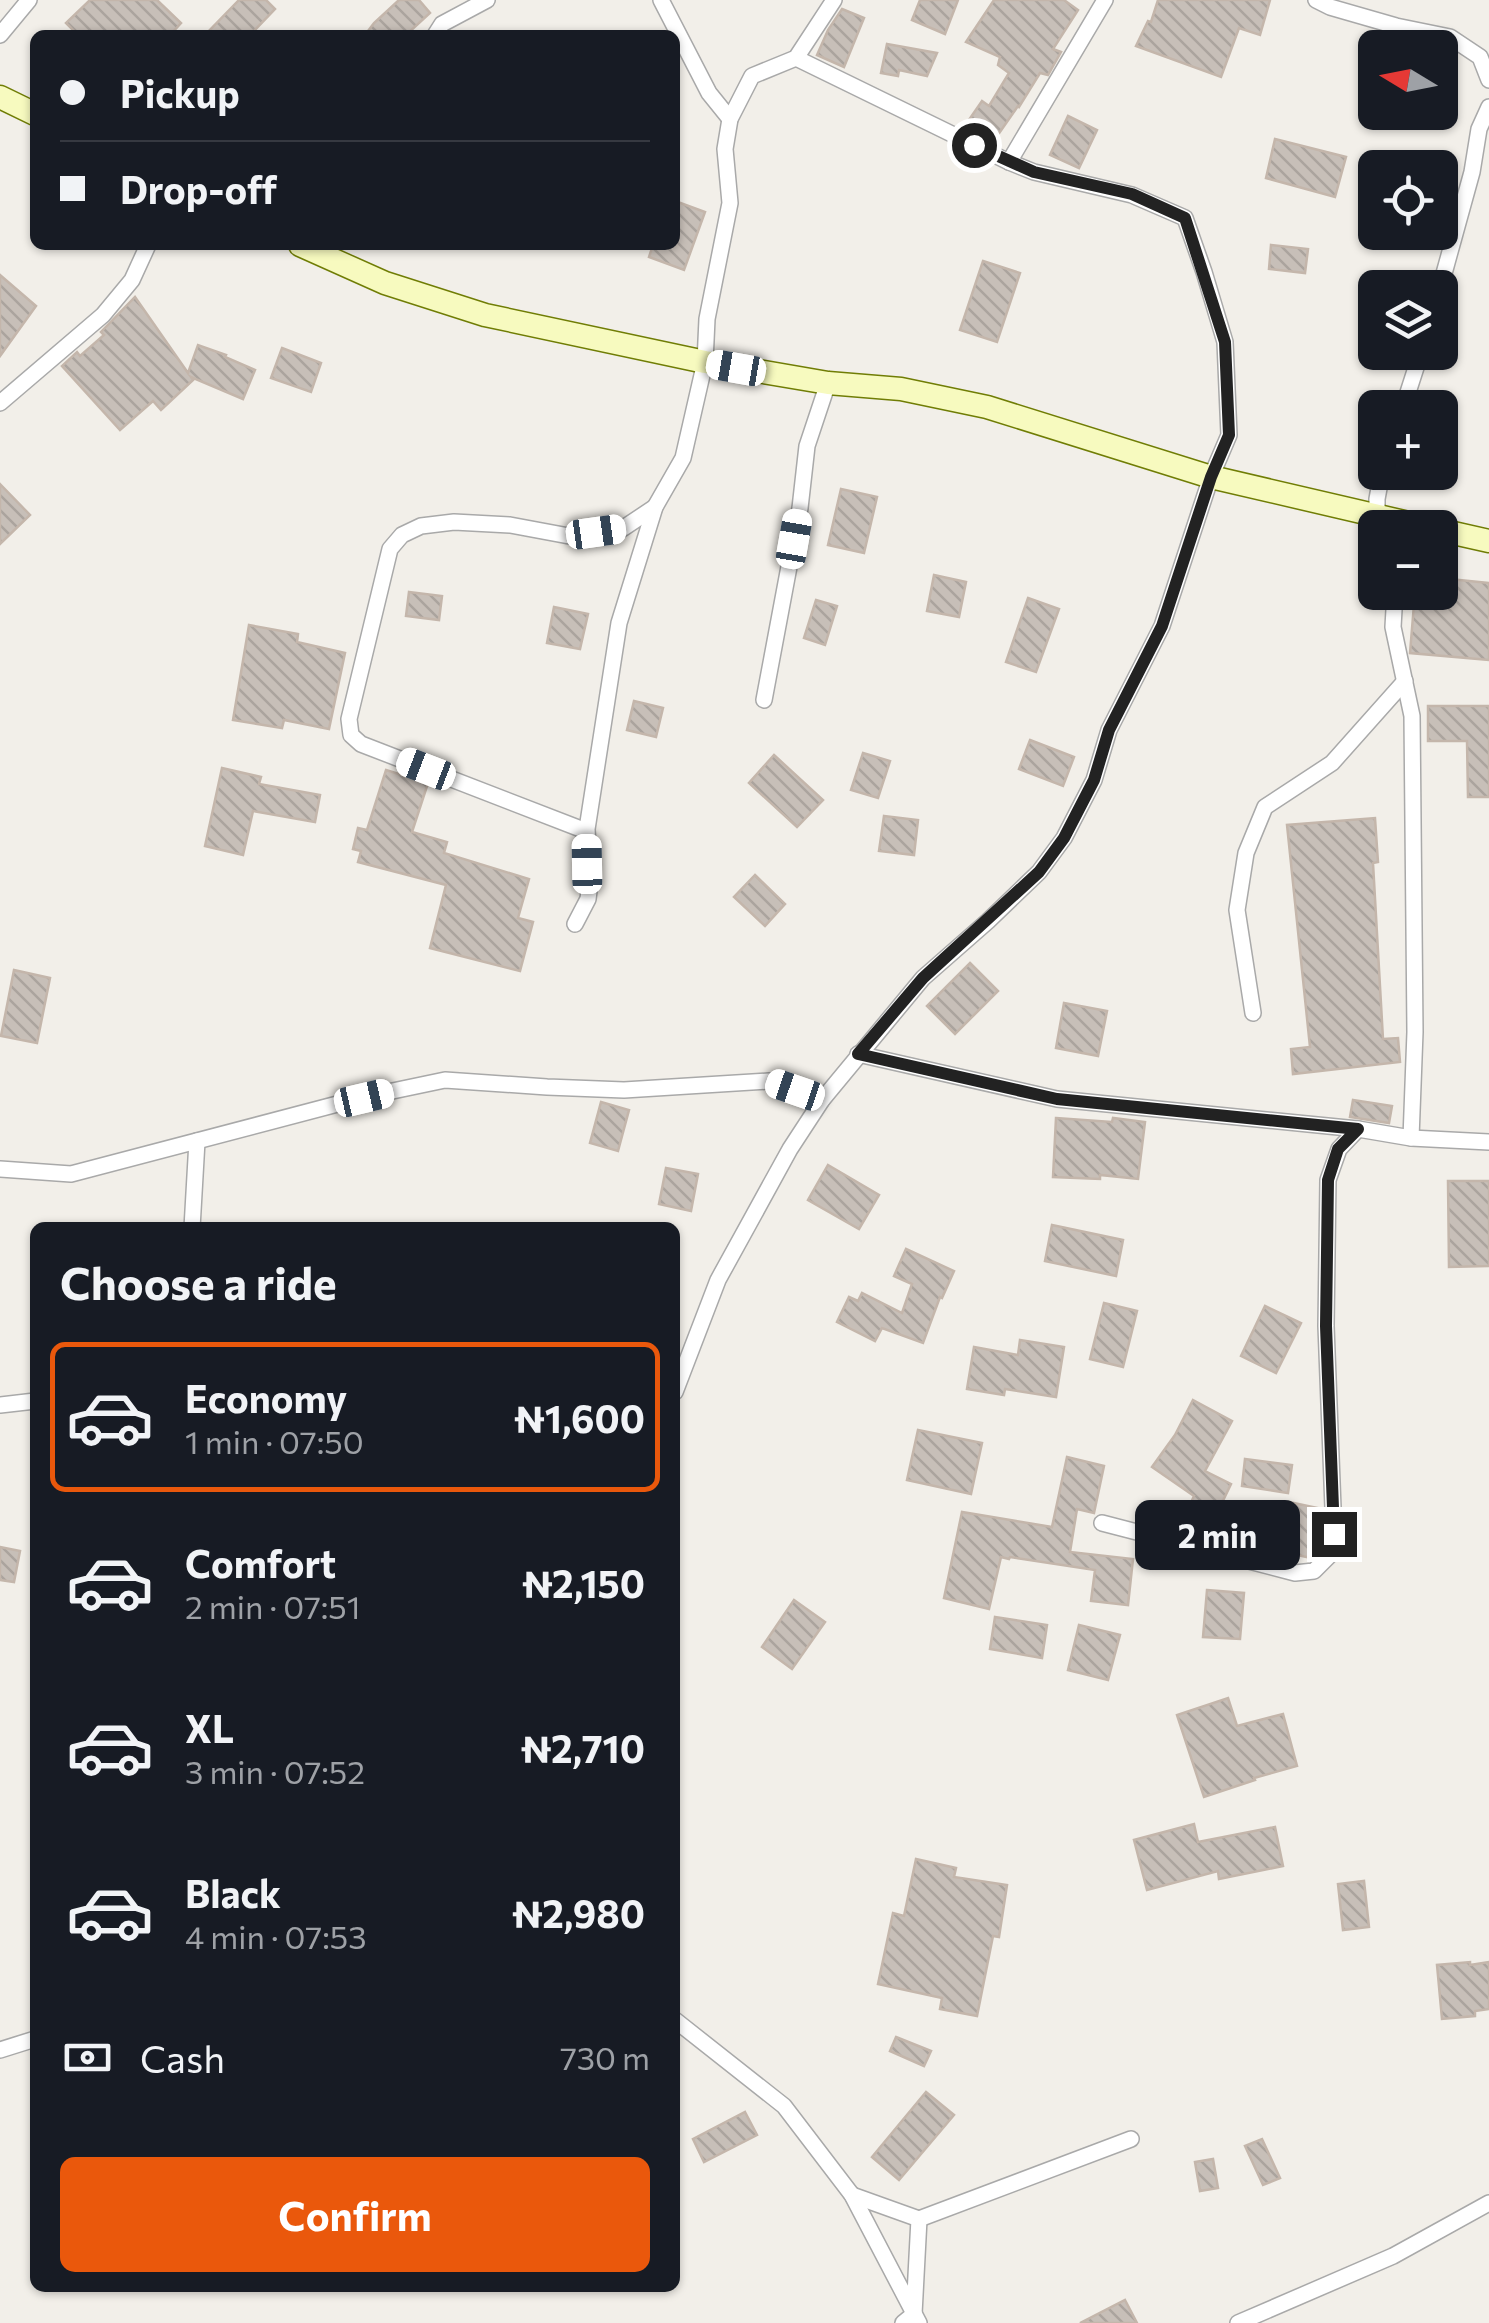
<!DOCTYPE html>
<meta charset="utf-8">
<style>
body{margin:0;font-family:Commissioner,sans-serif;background:#242831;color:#f1f3f6;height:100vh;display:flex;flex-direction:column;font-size:38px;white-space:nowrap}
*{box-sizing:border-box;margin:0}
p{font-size:32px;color:#9ea1a6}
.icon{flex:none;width:55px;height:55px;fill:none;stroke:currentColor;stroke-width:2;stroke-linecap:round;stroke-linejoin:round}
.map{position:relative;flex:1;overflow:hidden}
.panel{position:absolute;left:30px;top:1222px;width:650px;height:1070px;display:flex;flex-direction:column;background:#171b24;border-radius:15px;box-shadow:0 2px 8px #0004}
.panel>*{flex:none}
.guide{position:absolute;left:30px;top:30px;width:650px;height:220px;border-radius:15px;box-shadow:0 2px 8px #0004;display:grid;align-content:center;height:220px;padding:0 30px;background:#171b24}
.needle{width:65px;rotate:280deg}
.controls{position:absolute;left:1358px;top:30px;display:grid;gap:20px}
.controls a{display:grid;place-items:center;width:100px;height:100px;border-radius:15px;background:#171b24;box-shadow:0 2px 8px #0004;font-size:50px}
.end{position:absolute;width:45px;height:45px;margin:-22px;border:12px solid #222;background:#fff;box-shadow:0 0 0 5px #fff}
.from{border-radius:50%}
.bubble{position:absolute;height:70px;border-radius:15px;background:#171b24;box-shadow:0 2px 8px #0004;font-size:32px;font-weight:700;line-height:70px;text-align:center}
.car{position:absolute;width:30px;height:60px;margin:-30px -15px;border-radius:12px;box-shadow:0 0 8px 2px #0007;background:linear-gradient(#fff 24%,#345 0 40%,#fff 0 76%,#345 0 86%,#fff 0)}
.guide b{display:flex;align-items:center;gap:35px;height:95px;font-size:38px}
.guide b+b{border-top:2px solid #363941}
.guide i{width:25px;height:25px;background:#f1f3f6}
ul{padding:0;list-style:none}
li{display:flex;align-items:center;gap:30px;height:150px;margin:0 20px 15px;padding:0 10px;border:5px solid transparent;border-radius:15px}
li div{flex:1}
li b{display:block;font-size:38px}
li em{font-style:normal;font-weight:700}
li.current{border-color:#ea580c}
li>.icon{width:90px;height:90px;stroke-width:1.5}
h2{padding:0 30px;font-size:45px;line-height:120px}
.pay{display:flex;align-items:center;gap:25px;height:110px;padding:0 30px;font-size:38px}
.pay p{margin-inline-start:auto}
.primary-button{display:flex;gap:20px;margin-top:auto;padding:20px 30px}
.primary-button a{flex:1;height:115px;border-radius:15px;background:#ea580c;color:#fff;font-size:40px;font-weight:700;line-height:115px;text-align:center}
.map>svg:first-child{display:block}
.building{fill:url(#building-back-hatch);stroke:#c4b6ab;stroke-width:2.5}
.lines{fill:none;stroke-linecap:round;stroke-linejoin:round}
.street-casing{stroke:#a9a9a9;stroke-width:18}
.secondary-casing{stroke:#707d05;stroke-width:25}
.street{stroke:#fff;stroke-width:15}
.secondary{stroke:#f7fabf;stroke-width:22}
.route{stroke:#222;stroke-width:12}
</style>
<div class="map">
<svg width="1489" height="2323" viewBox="0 0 1489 2323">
<defs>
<pattern id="building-back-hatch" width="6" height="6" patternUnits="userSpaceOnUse" patternTransform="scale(2.5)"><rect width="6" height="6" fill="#c7bfb8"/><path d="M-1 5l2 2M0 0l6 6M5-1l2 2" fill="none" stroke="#aba49e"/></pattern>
</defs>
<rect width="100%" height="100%" fill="#f2efe9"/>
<g class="building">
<path d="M90,0H157L181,23L170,35H78L66,23Z"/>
<path d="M239,0H266L275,9L250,35H205Z"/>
<path d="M399,0H419L430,13L406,35H365L374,23Z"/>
<path d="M920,0H958L945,34L912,20Z"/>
<path d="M994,0H1064L1078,10L1053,49L1061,52L1048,75L1040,73L1019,107L1018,106L993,142L964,127L982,101L989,106L1009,73L998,65L1000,57L966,42Z"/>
<path d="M1158,0H1270L1260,35L1239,28L1221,77L1136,46L1148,21L1151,22Z"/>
<path d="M842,9L864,18L844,67L817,55L828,30Z"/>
<path d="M887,44L937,53L927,76L899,70L898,76L881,73Z"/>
<path d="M1068,116L1097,130L1079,168L1050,155Z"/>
<path d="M1275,139L1346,157L1335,197L1266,178Z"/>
<path d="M675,201L705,212L684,270L649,257L653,245H675Z"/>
<path d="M1271,245L1308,249L1305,273L1269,269Z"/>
<path d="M983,261L1020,273L997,342L960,330Z"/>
<path d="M0,275L36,306L0,356Z"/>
<path d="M135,297L188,373L198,345L226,355L225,357L255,370L243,399L191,377L193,380L161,410L153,401L120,430L62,366L77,352L80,356L104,335L101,332Z"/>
<path d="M282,348L321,363L311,392L271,378Z"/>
<path d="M0,484L30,515L0,544Z"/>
<path d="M841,489L877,497L864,553L828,545Z"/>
<path d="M934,575L966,582L959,617L927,611Z"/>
<path d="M1440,578L1489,583V660L1410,653L1415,592H1440Z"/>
<path d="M409,592L442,596L439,620L406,616Z"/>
<path d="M1028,598L1059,609L1036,672L1006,662Z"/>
<path d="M816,600L837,606L825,645L804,638Z"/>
<path d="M554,607L588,614L580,649L547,643Z"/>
<path d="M249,625L298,634L297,642L345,653L329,729L284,720L282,728L233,720Z"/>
<path d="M634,701L663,708L656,737L627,730Z"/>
<path d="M1428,706H1489V797H1468L1467,741H1428Z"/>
<path d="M1030,740L1074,757L1063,786L1019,769Z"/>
<path d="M863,753L890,761L878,798L851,790Z"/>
<path d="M774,755L823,800L797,827L749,783Z"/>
<path d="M222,768L261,777L259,784L320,795L315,822L253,811L243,855L205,846Z"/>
<path d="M386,770L428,783L412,832L447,842L444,853L529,879L518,918L533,922L520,971L430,948L446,885L358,862L361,851L353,849L358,828L367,830Z"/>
<path d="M884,816L918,820L914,855L879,851Z"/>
<path d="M1375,818L1378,862L1373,863L1383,1039L1398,1038L1400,1062L1293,1074L1291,1049L1310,1047L1287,825Z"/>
<path d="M755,875L785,904L765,926L734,897Z"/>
<path d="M970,963L998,991L955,1034L927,1006Z"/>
<path d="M14,970L50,978L37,1043L1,1036Z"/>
<path d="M1064,1003L1107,1011L1098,1056L1056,1048Z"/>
<path d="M1353,1100L1392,1106L1389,1123L1350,1117Z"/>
<path d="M601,1102L629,1110L618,1151L590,1143Z"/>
<path d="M1056,1118L1112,1122L1113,1118L1145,1122L1138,1179L1100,1175V1179L1053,1177Z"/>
<path d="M828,1165L879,1195L859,1229L808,1200Z"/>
<path d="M666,1168L698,1174L691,1211L659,1204Z"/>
<path d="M1448,1181H1489V1266L1449,1267Z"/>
<path d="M1052,1225L1123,1240L1116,1276L1045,1261Z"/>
<path d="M906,1249L954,1271L942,1298L940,1297L923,1343L882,1328L875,1341L837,1322L849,1297L858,1301L862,1293L902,1313L912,1284L894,1276Z"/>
<path d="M1104,1303L1137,1311L1123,1367L1090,1359Z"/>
<path d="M1265,1306L1301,1323L1276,1373L1241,1356Z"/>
<path d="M1020,1340L1064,1347L1056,1397L1005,1389L1004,1395L967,1389L974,1347L1018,1355Z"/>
<path d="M1193,1400L1232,1421L1205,1471L1231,1484L1206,1536L1181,1524L1194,1496L1152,1467L1175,1435Z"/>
<path d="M918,1430L982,1443L971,1494L907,1480Z"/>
<path d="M1067,1457L1104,1466L1094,1513L1077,1509L1070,1552L1133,1559L1128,1605L1091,1601L1095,1570L1010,1557L1009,1559L1001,1557L989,1609L944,1598L962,1512L1052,1527Z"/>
<path d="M1245,1459L1292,1465L1288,1493L1242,1486Z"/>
<path d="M1289,1502L1322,1509L1311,1558L1279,1551Z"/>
<path d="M0,1547L20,1551L14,1582L0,1580Z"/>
<path d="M1207,1590L1244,1593L1240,1639L1203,1637Z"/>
<path d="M794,1600L825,1622L792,1669L762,1647Z"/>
<path d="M995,1617L1047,1625L1042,1658L990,1649Z"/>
<path d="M1079,1625L1120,1635L1108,1680L1068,1670Z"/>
<path d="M1228,1698L1237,1726L1283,1714L1297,1766L1254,1778L1255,1780L1204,1797L1177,1715Z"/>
<path d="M1194,1824L1198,1842L1275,1827L1283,1866L1219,1879L1218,1871L1147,1890L1134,1840Z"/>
<path d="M916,1859L956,1868L954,1877L1007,1885L999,1937L993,1936L977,2016L940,2009L942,1998L878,1984L893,1913L904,1916Z"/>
<path d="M1364,1881L1369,1927L1343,1930L1338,1884Z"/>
<path d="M1470,1962V1965L1489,1962V2009L1475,2011V2016L1442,2019L1437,1965Z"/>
<path d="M896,2037L931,2051L924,2066L890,2051Z"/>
<path d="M926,2092L954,2115L899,2180L872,2157Z"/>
<path d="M745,2112L757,2135L704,2162L693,2139Z"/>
<path d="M1262,2139L1280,2178L1263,2185L1245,2146Z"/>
<path d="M1213,2159L1218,2188L1200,2191L1195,2162Z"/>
<path d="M1125,2300L1137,2323H1080Z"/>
</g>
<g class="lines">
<defs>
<g id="street">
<path d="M661,0L709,93L730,119"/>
<path d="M1316,0L1330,7L1396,26L1450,37L1480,57L1489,80"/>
<path d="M0,35L29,0"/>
<path d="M435,35L442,24L487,0"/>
<path d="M1009,162L1105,0"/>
<path d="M1440,288L1472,172L1479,129L1489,107"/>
<path d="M0,403L103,315L132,280L148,245"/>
<path d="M1403,408L1421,352"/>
<path d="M1377,515V499L1382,472"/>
<path d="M1395,592L1393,627L1412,716L1415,1032L1411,1138"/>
<path d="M764,700L800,508L807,446L828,383"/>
<path d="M586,831L361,744L351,735L349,719L390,549L402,535L421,526L454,522L510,525L569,536L622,529L655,507"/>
<path d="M575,924L588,899L590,883L587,829L619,623L655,507L683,458L705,362L707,319L730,203L725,149L730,119L752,76L796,58L834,0"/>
<path d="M1253,1013L1237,910L1246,853L1265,807L1332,763L1405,681"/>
<path d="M858,1054L1057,1099L1358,1129L1411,1138L1489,1142"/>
<path d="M0,1169L71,1174L364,1097L445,1080L547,1087L624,1090L769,1081L822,1100"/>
<path d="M192,1228L197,1141"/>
<path d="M675,1392L718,1280L790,1149L822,1100L923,978L988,921L1039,872L1064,838L1094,780L1109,730L1162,626L1211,477L1229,435L1225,342L1204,272L1185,218L1132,195L1034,172L1009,162L796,58"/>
<path d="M0,1405L35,1401"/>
<path d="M1102,1523L1295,1573L1314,1571L1329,1556L1334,1534L1326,1326L1328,1180L1339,1149L1358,1129"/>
<path d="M675,2020L784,2106L852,2195L919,2323"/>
<path d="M0,2050L35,2039"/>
<path d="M852,2195L919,2219L914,2314L903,2323"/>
<path d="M919,2219L1131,2139"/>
<path d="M1238,2323L1393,2256L1489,2203"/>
</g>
<g id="secondary">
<path d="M0,97L35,114"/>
<path d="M300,245L385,283L485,315L705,362L828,383L901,389L987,407L1211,477L1430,528"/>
<path d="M1440,530L1489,541"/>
</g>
</defs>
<use href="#street" class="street-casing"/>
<use href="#secondary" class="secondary-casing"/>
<use href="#street" class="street"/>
<use href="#secondary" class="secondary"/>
</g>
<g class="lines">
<path class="route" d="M974,145L1034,172L1132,194L1185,218L1225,342L1229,435L1211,477L1162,626L1109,730L1094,780L1064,838L1039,872L923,978L858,1054L1057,1099L1358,1129L1338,1149L1328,1180L1326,1326L1334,1534"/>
</g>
</svg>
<div class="controls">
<a><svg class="needle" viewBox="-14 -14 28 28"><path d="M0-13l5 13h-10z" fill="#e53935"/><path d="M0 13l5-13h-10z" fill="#9ea1a6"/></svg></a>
<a><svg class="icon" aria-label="locate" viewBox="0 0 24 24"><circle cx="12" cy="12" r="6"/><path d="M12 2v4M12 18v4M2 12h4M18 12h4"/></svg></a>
<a><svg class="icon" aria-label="layers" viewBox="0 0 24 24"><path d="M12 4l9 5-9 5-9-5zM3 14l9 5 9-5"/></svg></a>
<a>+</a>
<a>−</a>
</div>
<i class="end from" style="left:974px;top:145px"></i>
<i class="end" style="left:1334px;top:1534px"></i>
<div class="bubble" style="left:1135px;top:1500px;width:165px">2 min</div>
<i class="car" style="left:736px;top:368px;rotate:280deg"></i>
<i class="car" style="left:596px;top:532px;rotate:82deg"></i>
<i class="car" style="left:794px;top:539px;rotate:10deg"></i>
<i class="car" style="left:426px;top:769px;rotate:291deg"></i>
<i class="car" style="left:587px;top:864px;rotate:359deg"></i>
<i class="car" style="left:795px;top:1090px;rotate:289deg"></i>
<i class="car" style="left:364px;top:1098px;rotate:77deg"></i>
<div class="guide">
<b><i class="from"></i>Pickup</b>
<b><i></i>Drop-off</b>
</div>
<section class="panel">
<h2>Choose a ride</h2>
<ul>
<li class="current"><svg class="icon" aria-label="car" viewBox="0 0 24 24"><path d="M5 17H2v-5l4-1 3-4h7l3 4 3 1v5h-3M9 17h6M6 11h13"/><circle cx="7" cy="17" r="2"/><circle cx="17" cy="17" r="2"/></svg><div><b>Economy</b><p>1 min · 07:50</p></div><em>₦1,600</em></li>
<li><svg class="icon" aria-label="car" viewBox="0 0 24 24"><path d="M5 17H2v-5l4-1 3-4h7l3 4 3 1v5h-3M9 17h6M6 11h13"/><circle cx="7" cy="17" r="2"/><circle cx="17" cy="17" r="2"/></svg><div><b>Comfort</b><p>2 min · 07:51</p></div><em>₦2,150</em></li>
<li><svg class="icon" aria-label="car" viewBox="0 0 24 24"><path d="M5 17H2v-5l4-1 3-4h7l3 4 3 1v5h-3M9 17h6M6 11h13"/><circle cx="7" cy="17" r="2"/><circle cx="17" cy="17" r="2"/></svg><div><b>XL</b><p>3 min · 07:52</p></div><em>₦2,710</em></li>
<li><svg class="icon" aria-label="car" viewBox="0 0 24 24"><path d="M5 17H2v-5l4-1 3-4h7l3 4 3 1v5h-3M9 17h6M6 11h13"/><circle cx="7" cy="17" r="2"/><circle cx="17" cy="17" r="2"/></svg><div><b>Black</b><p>4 min · 07:53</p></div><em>₦2,980</em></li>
</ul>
<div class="pay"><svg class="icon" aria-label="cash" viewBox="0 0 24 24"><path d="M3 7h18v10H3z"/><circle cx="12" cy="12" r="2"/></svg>Cash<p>730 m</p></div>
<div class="primary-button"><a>Confirm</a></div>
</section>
</div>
